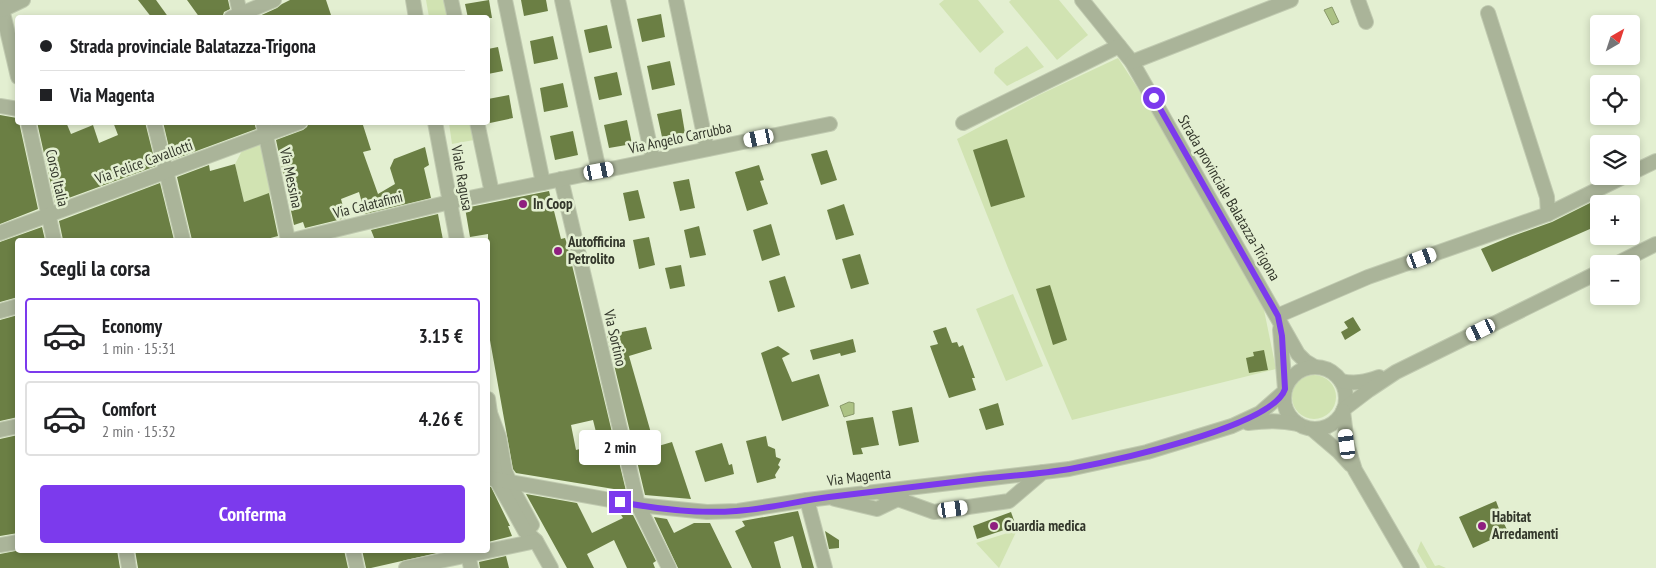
<!DOCTYPE html>
<html lang="it">
<meta charset="utf-8">
<style>
body{margin:0;font-family:"PT Sans Narrow",sans-serif;background:#f6f6f6;color:#202124;height:100vh;display:flex;flex-direction:column;font-size:19px;white-space:nowrap}
*{box-sizing:border-box;margin:0}
p{font-size:16px;color:#757577}
.icon{flex:none;width:28px;height:28px;fill:none;stroke:currentColor;stroke-width:2;stroke-linecap:round;stroke-linejoin:round}
.map{position:relative;flex:1;overflow:hidden}
.panel{position:absolute;left:15px;top:238px;width:475px;height:315px;display:flex;flex-direction:column;background:#fff;border-radius:5px;box-shadow:0 2px 8px #0003}
.panel>*{flex:none}
.guide{position:absolute;left:15px;top:15px;width:475px;height:110px;border-radius:5px;box-shadow:0 2px 8px #0003;display:grid;align-content:center;height:110px;padding:0 25px;background:#fff}
.needle{width:32px;rotate:39deg}
.controls{position:absolute;left:1590px;top:15px;display:grid;gap:10px}
.controls a{display:grid;place-items:center;width:50px;height:50px;border-radius:5px;background:#fff;box-shadow:0 2px 8px #0003;font-size:25px}
.end{position:absolute;width:22px;height:22px;margin:-11px;border:6px solid #7c3aed;background:#fff;box-shadow:0 0 0 2px #fff}
.from{border-radius:50%}
.bubble{position:absolute;height:35px;border-radius:5px;background:#fff;box-shadow:0 2px 8px #0003;font-size:16px;font-weight:700;line-height:35px;text-align:center}
.car{position:absolute;width:15px;height:30px;margin:-15px -8px;border-radius:6px;box-shadow:0 0 4px 1px #0007;background:linear-gradient(#fff 24%,#345 0 40%,#fff 0 76%,#345 0 86%,#fff 0)}
.guide b{display:flex;align-items:center;gap:18px;height:48px;font-size:19px}
.guide b+b{border-top:1px solid #e0e0e0}
.guide i{width:12px;height:12px;background:#202124}
ul{padding:0;list-style:none}
li{display:flex;align-items:center;gap:15px;height:75px;margin:0 10px 8px;padding:0 15px;border:2px solid #e0e0e0;border-radius:5px}
li div{flex:1}
li b{display:block;font-size:19px}
li em{font-style:normal;font-weight:700}
li.on{border-color:#7c3aed}
li>.icon{width:45px;height:45px;stroke-width:1.5}
h2{padding:0 25px;font-size:22px;line-height:60px}
.primary-button{display:flex;gap:10px;margin-top:auto;padding:10px 25px}
.primary-button a{flex:1;height:58px;border-radius:5px;background:#7c3aed;color:#fff;font-size:20px;font-weight:700;line-height:58px;text-align:center}
.map>svg:first-child{display:block}
.green{fill:#d1e3b2}
.water{fill:#acc284;stroke:#889869}
.building{fill:#6b7f44;fill-rule:evenodd}
.lines{fill:none;stroke-linecap:round;stroke-linejoin:round}
.minor-casing{stroke:#c0cab0;stroke-width:16}
.minor{stroke:#aab499;stroke-width:14}
.route{stroke:#7c3aed;stroke-width:6}
.poi-dot{fill:#8f1f80;stroke:#e3efd1;stroke-width:2}
.labels{text-anchor:middle;stroke-width:5;stroke-linejoin:round;paint-order:stroke}
.street-label{font-size:15px;fill:#33372b;stroke:#e3efd1}
.poi-label{font-size:15px;font-weight:bold;fill:#33372b;stroke:#e3efd1;text-anchor:start}
</style>
<div class="map">
<svg width="1656" height="568" viewBox="0 0 1656 568">
<rect width="100%" height="100%" fill="#e3efd1"/>
<g class="green">
<path d="M426,0H444L448,17H429Z"/>
<path d="M944,0H978L1004,32L980,53L939,4Z"/>
<path d="M1011,0H1059L1088,35L1057,60L1009,2Z"/>
<path d="M1027,46L1044,67L1007,86L994,73L995,68Z"/>
<path d="M1118,58L1148,104L1262,300L1276,369L1072,420L1008,268L957,139L1039,95Z"/>
<path d="M449,123H470L474,140L452,144Z"/>
<path d="M261,143L271,193L244,202L235,164L243,149Z"/>
<path d="M1013,294L1043,366L1006,381L976,309Z"/>
<circle cx="1314" cy="397" r="22"/>
<path d="M1017,530L999,568L976,543Z"/>
<path d="M1421,541L1435,566L1439,565L1446,568H1427L1417,551Z"/>
</g>
<g class="water">
<path d="M1332,7L1339,22L1332,25L1324,10Z"/>
<path d="M849,402L854,403V414L844,417L840,406Z"/>
</g>
<g class="building">
<path d="M138,0H156L169,18H152Z"/>
<path d="M187,0H228L230,9L224,12L222,18H200Z"/>
<path d="M290,0H326L332,18H255L277,8L282,4Z"/>
<path d="M489,0L492,18H468L465,4Z"/>
<path d="M521,0H546L548,11L524,16Z"/>
<path d="M661,14L665,37L642,42L637,19Z"/>
<path d="M607,25L612,48L589,53L584,30Z"/>
<path d="M553,36L558,59L534,64L530,41Z"/>
<path d="M498,47L503,71L488,74V49Z"/>
<path d="M670,61L675,85L652,90L647,66Z"/>
<path d="M617,72L622,95L599,100L594,77Z"/>
<path d="M563,83L568,107L544,112L540,88Z"/>
<path d="M509,95L513,118L490,123L488,111V99Z"/>
<path d="M681,109L685,133L662,137L657,114Z"/>
<path d="M0,115L17,118L18,122H19L38,209L0,224Z"/>
<path d="M627,120L632,144L609,148L604,125Z"/>
<path d="M37,122H66L71,134L93,125L99,143L118,135L113,122H145L156,166L55,203Z"/>
<path d="M163,122H254L256,129L172,160Z"/>
<path d="M309,122H362L371,150L363,152L378,194L395,184L390,168L394,159L425,147L429,165L424,168L431,198L365,214L359,192L341,199L346,218L305,228L303,222L294,225L276,140L303,130L307,127Z"/>
<path d="M573,131L578,155L555,160L550,136Z"/>
<path d="M1007,139L1025,197L991,207L973,150Z"/>
<path d="M827,150L837,180L821,185L811,154Z"/>
<path d="M235,164L244,202L269,193L278,236L263,240H192L177,177L209,165L210,171Z"/>
<path d="M759,165L764,180L760,181L768,204L747,211L735,172Z"/>
<path d="M689,179L695,208L680,211L673,182Z"/>
<path d="M160,183L174,240H63L59,221Z"/>
<path d="M638,190L645,218L629,221L623,193Z"/>
<path d="M549,191L561,239L565,238L567,244L626,491L516,473L513,469L488,329V234L470,237L465,208ZM593,420L599,444L576,450L571,425Z"/>
<path d="M1590,203L1599,225L1492,272L1481,249L1510,237L1552,222Z"/>
<path d="M844,204L854,235L836,240L827,210Z"/>
<path d="M438,214L443,240H375L371,230Z"/>
<path d="M771,224L780,255L762,261L753,230Z"/>
<path d="M699,226L706,255L690,258L684,230Z"/>
<path d="M42,227L45,240H18V297L0,302V242Z"/>
<path d="M649,237L655,265L639,269L633,240Z"/>
<path d="M860,254L869,284L851,289L842,259Z"/>
<path d="M681,265L685,286L670,289L665,268Z"/>
<path d="M785,276L795,307L778,312L769,281Z"/>
<path d="M1050,285L1067,340L1053,345L1036,289Z"/>
<path d="M18,315V417L0,421V320Z"/>
<path d="M1353,317L1361,330L1345,340L1341,332L1348,328L1344,322Z"/>
<path d="M646,327L652,349L629,356L655,447L672,442L691,499L645,495L607,335Z"/>
<path d="M946,327L952,343L957,342L959,347L963,345L975,378H972L976,390L949,398L930,346L938,344L933,331Z"/>
<path d="M853,339L856,352L841,356L840,353L813,360L810,350Z"/>
<path d="M778,346L790,354L782,358L792,382L819,374L829,406L782,421L761,353Z"/>
<path d="M1264,350L1268,370L1249,373L1246,358L1254,356L1253,352Z"/>
<path d="M998,403L1004,425L986,430L979,409Z"/>
<path d="M912,407L919,442L899,446L892,411Z"/>
<path d="M873,417L879,445L861,448L863,454L853,455L846,421Z"/>
<path d="M18,435V533L0,536V439Z"/>
<path d="M766,436L768,446L775,449L776,457L781,459L778,465L780,467L775,475L776,478L757,483L746,441Z"/>
<path d="M722,443L729,465L732,464L734,474L705,482L695,451Z"/>
<path d="M488,487H491L510,526H508L512,536L488,542Z"/>
<path d="M526,494L577,503L592,533L623,518L618,510L632,513L656,561L653,563L655,568H627L614,540L587,554L594,568H567Z"/>
<path d="M1496,501L1499,509L1498,510L1508,532L1473,548L1459,517Z"/>
<path d="M798,511L814,568H802L793,536L774,542L781,568H752L735,531L745,526L742,521Z"/>
<path d="M1011,512L1016,526L977,539L973,526Z"/>
<path d="M654,517L667,519L674,533L694,523H710L732,568H678Z"/>
<path d="M825,531L839,540V548L829,549Z"/>
<path d="M21,550H117L120,568H0V554Z"/>
<path d="M135,550H344L348,568H138Z"/>
<path d="M362,550H450L371,568H366Z"/>
<path d="M506,556L509,568H480L479,562Z"/>
</g>
<g class="lines">
<defs>
<g id="minor">
<path d="M0,0L18,77"/>
<path d="M237,0L241,18"/>
<path d="M413,0L416,18"/>
<path d="M451,0L455,18"/>
<path d="M505,0L543,183"/>
<path d="M562,0L599,171"/>
<path d="M618,0L653,160"/>
<path d="M676,0L707,149"/>
<path d="M1082,0L1132,62L1298,354L1305,361L1315,367"/>
<path d="M1358,0L1366,22"/>
<path d="M2,10L23,0"/>
<path d="M1488,13L1547,197L1548,214"/>
<path d="M231,18L274,0"/>
<path d="M1132,62L1291,0"/>
<path d="M0,106L18,109"/>
<path d="M28,122L54,240"/>
<path d="M154,122L183,240"/>
<path d="M263,122L288,240"/>
<path d="M435,122L457,240"/>
<path d="M477,122L492,193"/>
<path d="M963,123L1119,46"/>
<path d="M1631,173L1656,161"/>
<path d="M561,179L638,505L669,568"/>
<path d="M0,233L300,122"/>
<path d="M293,240L450,202L830,124"/>
<path d="M1616,264L1656,244"/>
<path d="M0,311L18,306"/>
<path d="M1277,316L1368,277L1548,214L1625,176"/>
<path d="M1280,329L1285,389"/>
<circle cx="1315" cy="398" r="31"/>
<path d="M1341,381C1355,384 1365,382 1379,377"/>
<path d="M488,399L490,413L499,437L505,471L513,490L532,525"/>
<path d="M1344,409L1369,390L1396,372L1599,272"/>
<path d="M1343,411L1347,444L1355,470L1412,568"/>
<path d="M490,413L489,437L496,479L525,531L536,541L551,568"/>
<path d="M1248,423C1266,421 1280,420 1298,424"/>
<path d="M1312,429L1339,452L1351,465"/>
<path d="M0,430L18,426"/>
<path d="M488,478L638,505L707,512L738,511L807,500L1069,469L1147,452L1232,426L1260,413L1284,392"/>
<path d="M881,493L934,512L1009,501L1043,472"/>
<path d="M835,499L877,509L902,497"/>
<path d="M807,500L825,568"/>
<path d="M0,545L18,542"/>
<path d="M126,550L129,568"/>
<path d="M353,550L357,568"/>
<path d="M468,555L471,568"/>
<path d="M406,568L536,541"/>
</g>
</defs>
<use href="#minor" class="minor-casing"/>
<use href="#minor" class="minor"/>
</g>
<g class="lines">
<path class="route" d="M620,502C657,509 698,514 736,511C767,509 798,501 829,497C879,491 929,485 979,479C1009,476 1040,474 1070,469C1108,462 1273,427 1285,389L1282,336L1278,316L1154,98"/>
</g>
<g class="poi-dot">
<circle cx="523" cy="204" r="5"/>
<circle cx="558" cy="251" r="5"/>
<circle cx="994" cy="526" r="5"/>
<circle cx="1482" cy="526" r="5"/>
</g>
<g class="labels">
<g class="street-label">
<text transform="translate(680 138) rotate(-12)" y="5">Via Angelo Carrubba</text>
<text transform="translate(144 162) rotate(-20)" y="5">Via Felice Cavallotti</text>
<text transform="translate(57 178) rotate(77)" y="5">Corso Italia</text>
<text transform="translate(291 178) rotate(78)" y="5">Via Messina</text>
<text transform="translate(462 178) rotate(80)" y="5">Viale Ragusa</text>
<text transform="translate(1229 198) rotate(60)" y="5">Strada provinciale Balatazza-Trigona</text>
<text transform="translate(368 205) rotate(-14)" y="5">Via Calatafimi</text>
<text transform="translate(615 338) rotate(77)" y="5">Via Sortino</text>
<text transform="translate(859 477) rotate(-7)" y="5">Via Magenta</text>
</g>
<g class="poi-label">
<text x="533" y="209">In Coop</text>
<text x="568" y="247">Autofficina<tspan x="568" dy="17">Petrolito</tspan></text>
<text x="1492" y="522">Habitat<tspan x="1492" dy="17">Arredamenti</tspan></text>
<text x="1004" y="531">Guardia medica</text>
</g>
</g>
</svg>
<div class="controls">
<a><svg class="needle" viewBox="-14 -14 28 28"><path d="M0-13l5 13h-10z" fill="#e53935"/><path d="M0 13l5-13h-10z" fill="#757577"/></svg></a>
<a><svg class="icon" aria-label="locate" viewBox="0 0 24 24"><circle cx="12" cy="12" r="6"/><path d="M12 2v4M12 18v4M2 12h4M18 12h4"/></svg></a>
<a><svg class="icon" aria-label="layers" viewBox="0 0 24 24"><path d="M12 4l9 5-9 5-9-5zM3 14l9 5 9-5"/></svg></a>
<a>+</a>
<a>−</a>
</div>
<i class="end from" style="left:1154px;top:98px"></i>
<i class="end" style="left:620px;top:502px"></i>
<div class="bubble" style="left:579px;top:430px;width:82px">2 min</div>
<i class="car" style="left:759px;top:138px;rotate:258deg"></i>
<i class="car" style="left:599px;top:171px;rotate:79deg"></i>
<i class="car" style="left:1422px;top:258px;rotate:70deg"></i>
<i class="car" style="left:1481px;top:330px;rotate:244deg"></i>
<i class="car" style="left:1347px;top:444px;rotate:353deg"></i>
<i class="car" style="left:953px;top:509px;rotate:82deg"></i>
<div class="guide">
<b><i class="from"></i>Strada provinciale Balatazza-Trigona</b>
<b><i></i>Via Magenta</b>
</div>
<section class="panel">
<h2>Scegli la corsa</h2>
<ul>
<li class="on"><svg class="icon" aria-label="car" viewBox="0 0 24 24"><path d="M5 17H2v-5l4-1 3-4h7l3 4 3 1v5h-3M9 17h6M6 11h13"/><circle cx="7" cy="17" r="2"/><circle cx="17" cy="17" r="2"/></svg><div><b>Economy</b><p>1 min · 15:31</p></div><em>3.15 €</em></li>
<li><svg class="icon" aria-label="car" viewBox="0 0 24 24"><path d="M5 17H2v-5l4-1 3-4h7l3 4 3 1v5h-3M9 17h6M6 11h13"/><circle cx="7" cy="17" r="2"/><circle cx="17" cy="17" r="2"/></svg><div><b>Comfort</b><p>2 min · 15:32</p></div><em>4.26 €</em></li>
</ul>
<div class="primary-button"><a>Conferma</a></div>
</section>
</div>
